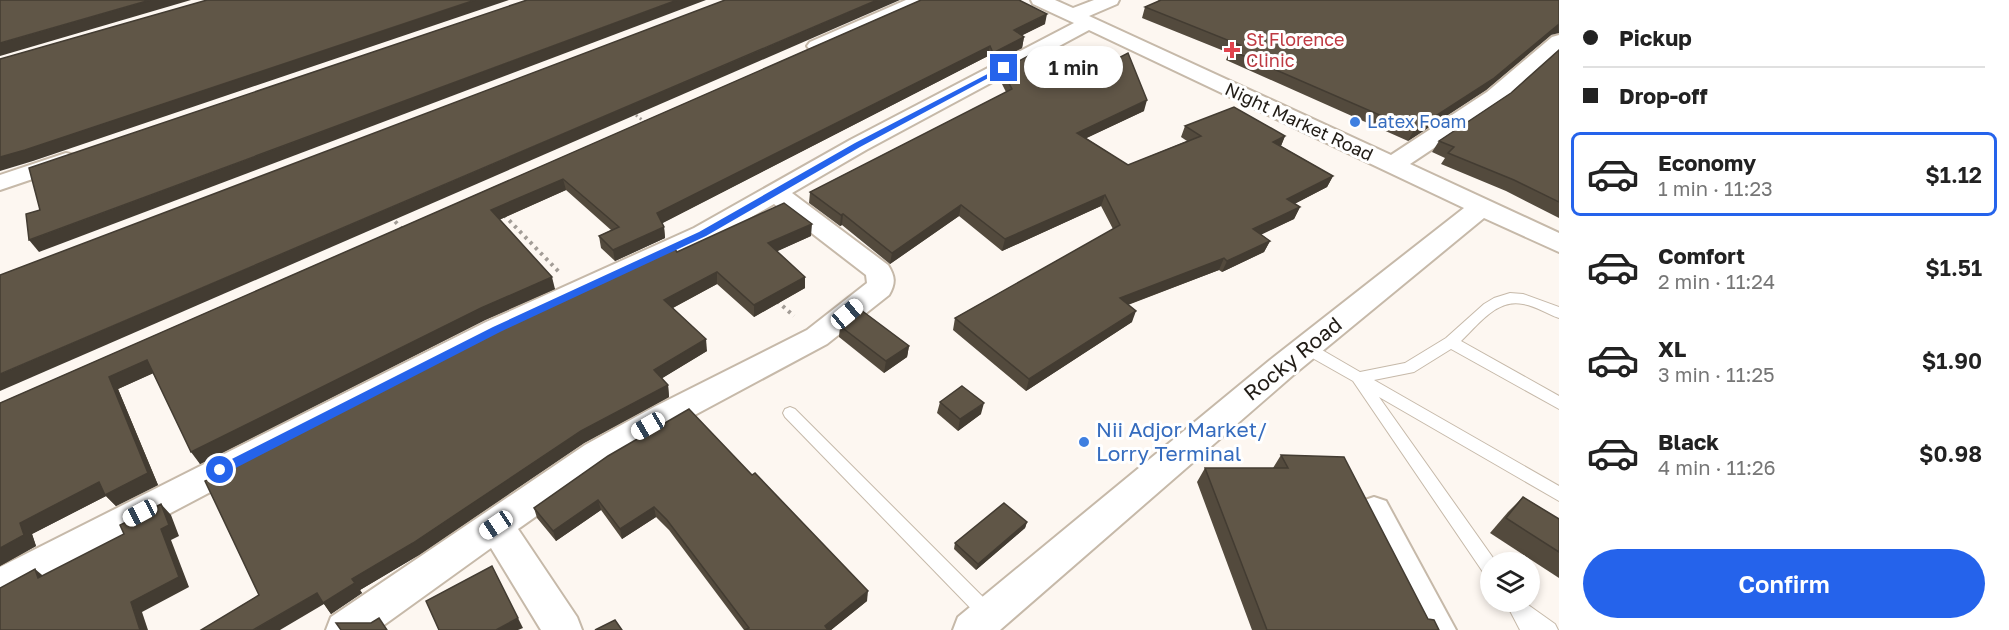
<!DOCTYPE html>
<meta charset="utf-8">
<style>
body{margin:0;font-family:"Golos Text",sans-serif;background:#f2f2f2;color:#222;height:100vh;display:flex;flex-direction:column;font-size:22px;white-space:nowrap}
*{box-sizing:border-box;margin:0}
p{font-size:20px;color:#767676}
.icon{flex:none;width:33px;height:33px;fill:none;stroke:currentColor;stroke-width:2;stroke-linecap:round;stroke-linejoin:round}
.map{position:relative;flex:1;overflow:hidden}
.side{display:flex;flex-direction:column;background:#fff;width:450px}
.side>*{flex:none}
.top-card{display:grid;align-content:center;height:132px;padding:0 24px;background:#fff}
.tools{position:absolute;left:1480px;top:552px;display:grid;gap:12px}
.tools a{display:grid;place-items:center;width:60px;height:60px;border-radius:50%;background:#fff;box-shadow:0 3px 9px #0003;font-size:30px}
.end{position:absolute;width:27px;height:27px;margin:-14px;border:8px solid #2563eb;background:#fff;box-shadow:0 0 0 3px #fff}
.from{border-radius:50%}
.bubble{position:absolute;height:42px;border-radius:21px;background:#fff;box-shadow:0 3px 9px #0003;font-size:20px;font-weight:600;line-height:42px;text-align:center}
.car{position:absolute;width:18px;height:36px;margin:-18px -9px;border-radius:8px;box-shadow:0 0 4px 2px #0007;background:linear-gradient(#fff 24%,#345 0 40%,#fff 0 76%,#345 0 86%,#fff 0)}
.top-card b{display:flex;align-items:center;gap:21px;height:57px;font-size:22px}
.top-card b+b{border-top:2px solid #e0e0e0}
.top-card i{width:15px;height:15px;background:#222}
ul{padding:0;list-style:none}
li{display:flex;align-items:center;gap:18px;height:84px;margin:0 12px 9px;padding:0 12px;border:3px solid transparent;border-radius:9px}
li div{flex:1}
li b{display:block;font-size:22px}
li em{font-style:normal;font-weight:600}
li.on{border-color:#2563eb}
li>.icon{width:54px;height:54px;stroke-width:1.5}
.primary-button{display:flex;gap:12px;margin-top:auto;padding:12px 24px}
.primary-button a{flex:1;height:69px;border-radius:36px;background:#2563eb;color:#fff;font-size:24px;font-weight:600;line-height:69px;text-align:center}
main{display:flex;flex:1;min-height:0}
.map>svg:first-child{display:block}
.lines{fill:none;stroke-linecap:round;stroke-linejoin:round}
.service-casing{stroke:#c6b9a9;stroke-width:2}
.minor-casing{stroke:#c6b9a9;stroke-width:4}
.path-far1{stroke:#a29c96;stroke-width:3;stroke-dasharray:2 3;stroke-linecap:butt}
.path{stroke:#a29c96;stroke-width:4;stroke-dasharray:3 4.5;stroke-linecap:butt}
.service{fill:#fff;fill-rule:evenodd}
.minor{fill:#fff;fill-rule:evenodd}
.wall{fill:#534a3d}
.shaded-wall{fill:#433c32}
.building{fill:#605647;stroke:#433c32;stroke-width:1.5}
.route{fill:#2563eb}
.health-dot{fill:#e0444e;stroke:#fff;stroke-width:2}
.shop-dot{fill:#3f7fe0;stroke:#fff;stroke-width:2}
.labels{text-anchor:middle;stroke-width:6;stroke-linejoin:round;paint-order:stroke}
.far-health-label{font-size:18px;fill:#be3a42;stroke:#fff;text-anchor:start}
.far-street-label{font-size:18px;fill:#211c16;stroke:#fff}
.far-shop-label{font-size:18px;fill:#366cbe;stroke:#fff;text-anchor:start}
.street-label{font-size:21px;fill:#211c16;stroke:#fff}
.shop-label{font-size:21px;fill:#366cbe;stroke:#fff;text-anchor:start}
</style>
<main>
<div class="map">
<svg width="1559" height="630" viewBox="0 0 1559 630">
<rect width="100%" height="100%" fill="#fdf7f1"/>
<g class="lines">
<defs>
<g id="service">
<path d="M1510,293L1523,294L1559,307V318C1547,314 1536,306 1523,304C1497,298 1478,325 1461,341L1559,396V409L1451,349L1414,372L1374,380L1559,486V501L1379,397L1496,562H1491V577L1485,575L1353,381L1300,351L1298,347L1300,343H1310L1360,372L1405,363L1446,338L1484,304L1494,298Z"/>
<path d="M790,407L795,409L995,609L998,615L995,621L989,623L983,621L785,417L783,413L785,409Z"/>
<path d="M1510,602H1524L1555,624L1558,630H1520L1508,607Z"/>
</g>
<g id="minor">
<path d="M906,0H931L929,4L824,50H810L807,46L810,42Z"/>
<path d="M1031,0H1055L1073,8L1094,0H1119L1117,4L1089,16L1391,155L1487,92L1552,37L1559,35V51L1503,102L1410,164L1559,233V252L1484,218L1292,376L1000,630H953L958,617L1270,360L1464,208L1089,30L866,150L792,193L888,265C895,276 896,283 889,295L827,344L676,425L609,465L518,529L577,617L582,630H541L491,548L377,630H326L331,617L585,445L654,407L807,330L867,283L866,275L774,204L712,240L506,336L0,603V567L486,322L694,228L850,140L1074,23L1033,4Z"/>
<path d="M66,153L74,155L78,160L74,165L0,190V175Z"/>
<path d="M1374,497L1386,501L1456,630H1417L1357,512L1362,501Z"/>
</g>
</defs>
<use href="#service" class="service-casing"/>
<use href="#minor" class="minor-casing"/>
<path class="path-far1" d="M632,112L646,123"/>
<g class="path">
<path d="M504,215L559,272"/>
<path d="M390,216L403,230"/>
<path d="M777,301L794,316"/>
</g>
<use href="#service" class="service"/>
<use href="#minor" class="minor"/>
</g>
<g class="wall">
<path d="M921,0L1045,24L1022,35L1024,37L1022,48L991,64L988,56L662,223L664,227L665,238L615,261L601,248L599,236L611,230L566,190L499,220L555,289L485,320L200,464L153,373L118,389L158,485L116,506L106,496L32,534L36,546L0,566V403Z"/>
<path d="M1158,0H1559L1551,35L1486,90L1408,141L1226,60L1229,53L1142,18L1145,7L1159,1Z"/>
<path d="M1559,50V218L1506,191L1441,164L1445,158L1432,152L1439,141L1511,93Z"/>
<path d="M1002,70L1144,111L1086,138L1128,165L1187,141L1181,137L1185,126L1285,136L1281,146L1333,176L1327,187L1294,204L1300,207L1294,219L1261,234L1270,241L1264,252L1222,272L1219,270L1128,305L1132,322L1026,391L953,330L955,318L1113,229L1101,206L1002,251L959,216L890,264L842,225L840,226L809,203L810,192L1006,92L1000,80Z"/>
<path d="M811,236L777,251L805,288L754,317L717,284L673,308L707,351L662,378L668,385L669,397L584,443L419,555L360,590L362,593L331,614L324,604L259,595L677,252Z"/>
<path d="M840,326L909,346L907,357L884,373L839,337Z"/>
<path d="M940,402L981,414L958,431L937,413Z"/>
<path d="M1281,455L1428,619L1439,630H1252L1197,482L1205,468H1273Z"/>
<path d="M608,456L867,601L831,630H744L669,530L656,517L622,539L601,510L556,541L537,518L534,508Z"/>
<path d="M1523,497L1559,519V578L1490,533L1508,512Z"/>
<path d="M1027,522L1025,528L976,570L954,549L955,543Z"/>
</g>
<g class="shaded-wall">
<path d="M150,0H191L0,56V43Z"/>
<path d="M475,0H509L33,161L0,171V157Z"/>
<path d="M677,0H706L39,252L29,240Z"/>
<path d="M877,0H900L0,391V374Z"/>
<path d="M1047,14L1045,24L1011,41L1014,30Z"/>
<path d="M1559,24V33L1551,35L1486,90L1408,141L1414,130Z"/>
<path d="M1024,37L1022,48L991,64L993,53Z"/>
<path d="M990,46L988,56L659,225L657,213Z"/>
<path d="M1147,100L1144,111L1074,144L1077,133Z"/>
<path d="M1285,136L1280,148L1273,142Z"/>
<path d="M1333,176L1327,187L1281,211L1287,199Z"/>
<path d="M563,179L566,190L494,222L491,210Z"/>
<path d="M1105,195L1101,206L1002,251L1005,239Z"/>
<path d="M961,205L959,216L890,264L892,253Z"/>
<path d="M1300,207L1294,219L1248,241L1253,229Z"/>
<path d="M843,214L842,225L840,226L841,215Z"/>
<path d="M812,224L811,236L769,255L768,243Z"/>
<path d="M664,227L665,238L615,261L613,250Z"/>
<path d="M1270,241L1264,252L1222,272L1227,261Z"/>
<path d="M1224,258L1219,270L1116,309L1120,298Z"/>
<path d="M717,272V284L665,312L664,300Z"/>
<path d="M552,277L555,289L485,320L200,464L191,452L481,308Z"/>
<path d="M805,277V288L754,317V305Z"/>
<path d="M1136,311L1132,322L1026,391L1029,379Z"/>
<path d="M706,339L707,351L656,382L654,370Z"/>
<path d="M909,346L907,357L884,373L886,361Z"/>
<path d="M147,360L156,372L118,389L158,485L116,506L106,496L32,534L36,546L0,566V548L20,523L99,482L109,377Z"/>
<path d="M668,385L669,397L584,443L419,555L360,590L362,593L331,614L324,604L280,630H253L317,593L352,579L581,431Z"/>
<path d="M984,403L981,414L958,431L960,419Z"/>
<path d="M598,500L601,510L556,541L553,531Z"/>
<path d="M161,504L171,515L179,536L171,540L189,587L142,612L148,630H140L131,602Z"/>
<path d="M654,507L656,517L622,539L620,529Z"/>
<path d="M1027,522L1025,528L976,570L978,564Z"/>
<path d="M35,569L48,580L38,578Z"/>
<path d="M868,591L867,601L831,630H825V626Z"/>
<path d="M518,618L523,628L518,630H496Z"/>
</g>
<g class="building">
<path d="M0,0H150L0,43Z"/>
<path d="M207,0H475L25,150L0,157V59Z"/>
<path d="M527,0H677L29,240L26,214L40,210L29,168Z"/>
<path d="M725,0H877L0,374V275Z"/>
<path d="M921,0H1019L1047,14L1014,30L1024,37L993,53L990,46L657,213L664,227L613,250L599,236L619,227L563,179L491,210L552,277L481,308L191,452L147,360L109,377L148,473L105,495L99,482L20,523L24,535L0,548V403Z"/>
<path d="M1161,0H1559V24L1493,79L1414,130L1230,50L1240,45L1145,7Z"/>
<path d="M1043,48L1086,75L1128,53L1147,100L1077,133L1128,165L1201,136L1185,126L1234,107L1285,136L1273,142L1333,176L1287,199L1300,207L1253,229L1270,241L1227,261L1224,258L1120,298L1136,311L1029,379L955,318L1120,225L1105,195L1005,239L961,205L892,253L843,214L841,215L810,192L1012,89L1002,70Z"/>
<path d="M1559,50V202L1514,180L1448,153L1454,147L1439,141L1511,93Z"/>
<path d="M784,203L812,224L768,243L805,277L754,305L717,272L664,300L706,339L654,370L668,385L581,431L413,543L352,579L355,583L323,603L317,593L253,630H201L259,595L205,481L503,326L674,248L677,252Z"/>
<path d="M861,310L909,346L886,361L840,326Z"/>
<path d="M962,386L984,403L960,419L940,402Z"/>
<path d="M689,409L752,475L755,473L868,591L825,626L828,630H745L749,628L667,520L654,507L620,529L598,500L553,531L534,508L608,456Z"/>
<path d="M1281,455L1344,457L1428,619L1434,620L1439,630H1267L1205,468H1288Z"/>
<path d="M1523,497L1559,519V552L1506,518Z"/>
<path d="M1004,503L1027,522L978,564L955,543Z"/>
<path d="M161,504L169,525L161,529L179,577L131,602L140,630H0V588L35,569L38,578L124,534L120,525Z"/>
<path d="M492,566L518,618L496,630H439L426,601Z"/>
<path d="M379,618L387,630H341L336,623H371Z"/>
<path d="M615,620L622,630H595Z"/>
</g>
<path class="route" d="M1001,67L1007,68L860,147L706,236L500,332L224,474H216V467L493,327L699,232L855,143Z"/>
<path class="health-dot" d="M1229 41h6v6h6v6h-6v6h-6v-6h-6v-6h6z"/>
<g class="shop-dot">
<circle cx="1355" cy="122" r="6"/>
<circle cx="1084" cy="442" r="6"/>
</g>
<g class="labels">
<g class="far-health-label">
<text x="1246" y="46">St Florence<tspan x="1246" dy="21">Clinic</tspan></text>
</g>
<g class="far-street-label">
<text transform="translate(1299 122) rotate(25)" y="6">Night Market Road</text>
</g>
<g class="far-shop-label">
<text x="1367" y="128">Latex Foam</text>
</g>
<g class="street-label">
<text transform="translate(1293 359) rotate(-39)" y="7">Rocky Road</text>
</g>
<g class="shop-label">
<text x="1096" y="437">Nii Adjor Market/<tspan x="1096" dy="24">Lorry Terminal</tspan></text>
</g>
</g>
</svg>
<div class="tools">
<a><svg class="icon" aria-label="layers" viewBox="0 0 24 24"><path d="M12 4l9 5-9 5-9-5zM3 14l9 5 9-5"/></svg></a>
</div>
<i class="end from" style="left:220px;top:470px"></i>
<i class="end" style="left:1004px;top:68px"></i>
<div class="bubble" style="left:1024px;top:46px;width:99px">1 min</div>
<i class="car" style="left:847px;top:314px;rotate:50deg"></i>
<i class="car" style="left:648px;top:426px;rotate:240deg"></i>
<i class="car" style="left:140px;top:513px;rotate:242deg"></i>
<i class="car" style="left:496px;top:525px;rotate:236deg"></i>
</div>
<section class="side">
<div class="top-card">
<b><i class="from"></i>Pickup</b>
<b><i></i>Drop-off</b>
</div>
<ul>
<li class="on"><svg class="icon" aria-label="car" viewBox="0 0 24 24"><path d="M5 17H2v-5l4-1 3-4h7l3 4 3 1v5h-3M9 17h6M6 11h13"/><circle cx="7" cy="17" r="2"/><circle cx="17" cy="17" r="2"/></svg><div><b>Economy</b><p>1 min · 11:23</p></div><em>$1.12</em></li>
<li><svg class="icon" aria-label="car" viewBox="0 0 24 24"><path d="M5 17H2v-5l4-1 3-4h7l3 4 3 1v5h-3M9 17h6M6 11h13"/><circle cx="7" cy="17" r="2"/><circle cx="17" cy="17" r="2"/></svg><div><b>Comfort</b><p>2 min · 11:24</p></div><em>$1.51</em></li>
<li><svg class="icon" aria-label="car" viewBox="0 0 24 24"><path d="M5 17H2v-5l4-1 3-4h7l3 4 3 1v5h-3M9 17h6M6 11h13"/><circle cx="7" cy="17" r="2"/><circle cx="17" cy="17" r="2"/></svg><div><b>XL</b><p>3 min · 11:25</p></div><em>$1.90</em></li>
<li><svg class="icon" aria-label="car" viewBox="0 0 24 24"><path d="M5 17H2v-5l4-1 3-4h7l3 4 3 1v5h-3M9 17h6M6 11h13"/><circle cx="7" cy="17" r="2"/><circle cx="17" cy="17" r="2"/></svg><div><b>Black</b><p>4 min · 11:26</p></div><em>$0.98</em></li>
</ul>
<div class="primary-button"><a>Confirm</a></div>
</section>
</main>
